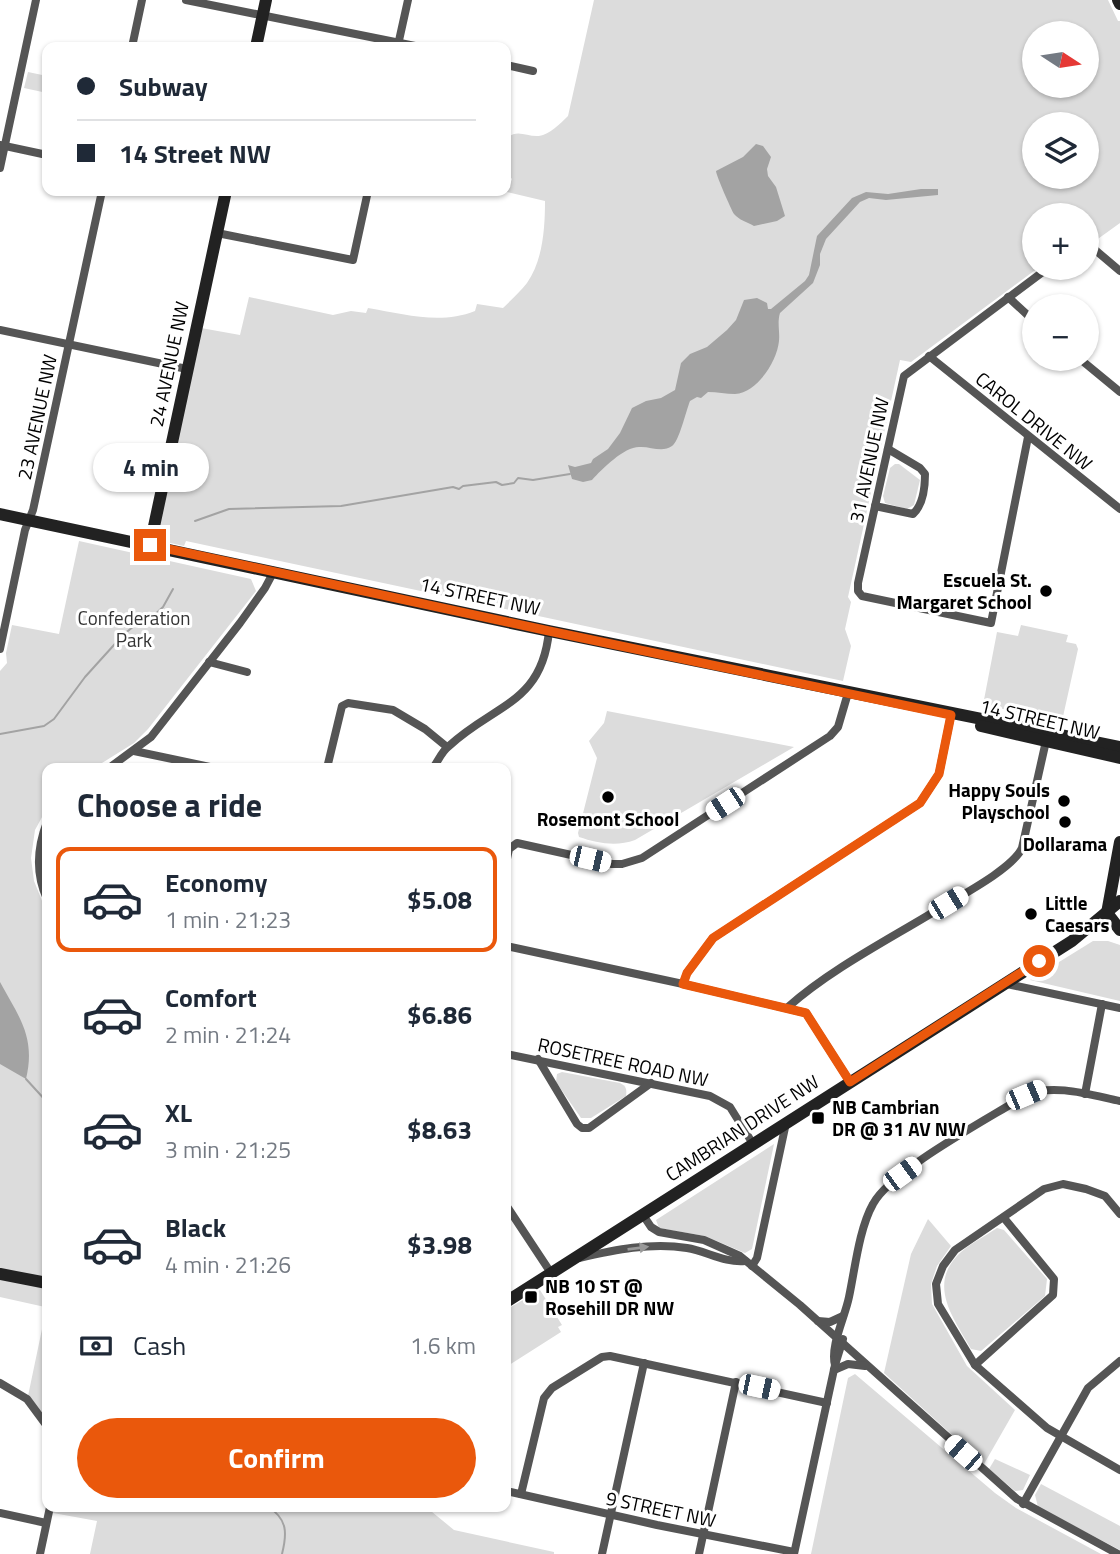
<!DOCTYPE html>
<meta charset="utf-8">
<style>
body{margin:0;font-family:"Titillium Web",sans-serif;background:#f2f2f3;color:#1f2937;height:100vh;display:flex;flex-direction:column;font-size:26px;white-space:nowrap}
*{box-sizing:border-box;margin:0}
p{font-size:23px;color:#747a83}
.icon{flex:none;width:38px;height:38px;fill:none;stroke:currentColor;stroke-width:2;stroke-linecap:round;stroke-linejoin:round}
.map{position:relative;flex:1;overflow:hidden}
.side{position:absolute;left:42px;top:763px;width:469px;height:749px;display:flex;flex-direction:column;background:#fff;border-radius:14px;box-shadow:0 2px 5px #0004}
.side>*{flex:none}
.guide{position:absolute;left:42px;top:42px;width:469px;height:154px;border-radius:14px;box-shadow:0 2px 5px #0004;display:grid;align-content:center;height:154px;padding:0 35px;background:#fff}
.needle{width:46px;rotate:102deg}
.fabs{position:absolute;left:1022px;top:21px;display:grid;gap:14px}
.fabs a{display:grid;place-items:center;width:77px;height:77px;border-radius:50%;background:#fff;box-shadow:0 2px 5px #0004;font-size:35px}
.end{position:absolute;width:32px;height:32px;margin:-16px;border:9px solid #ea580c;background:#fff;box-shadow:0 0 0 4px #fff}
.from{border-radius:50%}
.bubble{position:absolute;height:49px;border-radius:24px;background:#fff;box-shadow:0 2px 5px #0004;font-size:23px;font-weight:700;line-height:49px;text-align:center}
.car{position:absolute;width:21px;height:42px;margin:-21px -10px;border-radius:9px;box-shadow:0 0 5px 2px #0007;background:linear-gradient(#fff 24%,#345 0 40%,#fff 0 76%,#345 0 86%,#fff 0)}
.guide b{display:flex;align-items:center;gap:24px;height:66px;font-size:26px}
.guide b+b{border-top:2px solid #e0e1e3}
.guide i{width:18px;height:18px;background:#1f2937}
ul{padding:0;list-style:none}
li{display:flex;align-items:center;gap:21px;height:105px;margin:0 14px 10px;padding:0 21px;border:4px solid transparent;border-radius:14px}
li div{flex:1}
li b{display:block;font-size:26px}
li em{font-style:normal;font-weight:700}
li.selected{border-color:#ea580c}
li>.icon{width:63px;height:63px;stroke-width:1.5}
h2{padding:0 35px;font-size:32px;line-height:84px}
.pay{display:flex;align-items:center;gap:18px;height:77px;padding:0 35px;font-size:26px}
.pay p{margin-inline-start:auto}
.button{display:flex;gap:14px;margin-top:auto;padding:14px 35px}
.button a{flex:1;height:80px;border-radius:42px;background:#ea580c;color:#fff;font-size:28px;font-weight:700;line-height:80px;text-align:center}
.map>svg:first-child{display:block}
.green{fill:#dcdcdc;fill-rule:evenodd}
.water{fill:#a3a3a3}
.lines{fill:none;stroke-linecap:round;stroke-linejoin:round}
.stream{stroke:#a3a3a3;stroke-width:2}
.street{stroke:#555;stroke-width:8}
.secondary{stroke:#222;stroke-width:12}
.oneway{fill:#999}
.route{stroke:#ea580c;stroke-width:9}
.poi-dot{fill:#000;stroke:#fff;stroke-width:2.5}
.labels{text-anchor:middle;stroke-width:6;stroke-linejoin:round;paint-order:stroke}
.street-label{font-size:19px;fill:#000;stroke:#fff}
.poi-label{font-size:19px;font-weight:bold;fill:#000;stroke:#fff;text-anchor:start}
.park-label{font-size:19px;fill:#333;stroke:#fff}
</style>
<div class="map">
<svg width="1120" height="1554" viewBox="0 0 1120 1554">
<rect width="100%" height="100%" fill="#fff"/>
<g class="green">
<path d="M594,0H1108L1118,21H1120V223L1095,241L1087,235V215H1034V268H1038L911,362L900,360L848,597L851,602L845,629L851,646L843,681L186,541L184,546L166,542L157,532L201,328L240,335L249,297L333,315L351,311L366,313L368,308C404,314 440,325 475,311L477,304L503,308C511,300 520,292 527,283C543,260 545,228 545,201L503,191L509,187L512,179L506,172V139C517,128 526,137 539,136C550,134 560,124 568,116ZM1034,33H1087V86H1034ZM1034,124H1087V177H1034Z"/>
<path d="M28,72L47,76V93L24,88Z"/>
<path d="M895,464H899L920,480L914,505L907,509L885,503L883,496L890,468Z"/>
<path d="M79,541L251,579L256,591L148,729L134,743L94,768H47V808L35,830L31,858L34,881L47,913V1420L28,1396L46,1310L45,1307L0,1297V671L7,663L6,653L12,625L59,634Z"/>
<path d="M1021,625L1068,635L1066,642L1076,644L1078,649L1062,721L983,705L997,632L1018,636Z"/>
<path d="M607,711L794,747L635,840C616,847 597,843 579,837L578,833L597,758L589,741L604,723Z"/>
<path d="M1093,941H1108L1120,945V1001L1030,980Z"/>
<path d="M562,1072L620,1083C626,1086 627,1089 626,1096L591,1118H581L556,1082L557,1074Z"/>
<path d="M774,1144L752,1249L745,1253L705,1236L659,1228L656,1220Z"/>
<path d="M928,1219L951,1246L937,1266L931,1284L932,1304L967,1366L1015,1410L984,1464L884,1373L911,1254Z"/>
<path d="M997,1228L1004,1230L1047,1279L1045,1296L981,1351L971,1349C955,1320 928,1287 957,1256C967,1245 984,1237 997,1228Z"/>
<path d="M540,1290L562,1325L558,1327L561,1332L506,1367V1310Z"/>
<path d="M855,1374L995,1493L1016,1508L1101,1554H811L848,1378Z"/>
<path d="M995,1459L1030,1475L1023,1490L1015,1491L989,1469Z"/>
<path d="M1041,1484L1120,1526V1550L1038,1507L1035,1495Z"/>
<path d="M54,1507H426L454,1530L554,1552V1554H90L97,1521L53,1513Z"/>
</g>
<g class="water">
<path d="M756,144L763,146L771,157L767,169L768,176L776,187L785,216L777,221L754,226C747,222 739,220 734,214C731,209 716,175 716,171L743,157Z"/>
<path d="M921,189H938V195L886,200L869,198L860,202L826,239L820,254V265L813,283L780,313C777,323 780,331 779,341C777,361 758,392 735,394C726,394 717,392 708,392L701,398L697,397L690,401C686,411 679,442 672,446C662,453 650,446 639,447C624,447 602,469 592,480L583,482L572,479L568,465L575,467L591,463L593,459L608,449L620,433L632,408L646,401L661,398L675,390L681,363L690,354L707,347L727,330L736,320L744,300L757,298L767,303L768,309H771L805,281L809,275L817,236L852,198L866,192L888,194Z"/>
<path d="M0,982C19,1017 36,1037 26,1079L0,1064Z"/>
</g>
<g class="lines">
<g class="stream">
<path d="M195,521L229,509L341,506L453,487L459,489L463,486L496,482L502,485L514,483L518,478L533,480L570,474"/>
<path d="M0,734L44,726L54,719L85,677L123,635L134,626L151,618L163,607L173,589"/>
<path d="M26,1079L47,1102"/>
<path d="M268,1507C288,1519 287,1534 282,1554"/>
</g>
<g class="street">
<path d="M186,0L420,47"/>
<path d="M398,45L408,0"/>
<path d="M132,47L142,0"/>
<path d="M506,65L533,71"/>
<path d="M0,145L47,155"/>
<path d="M0,168L36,0"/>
<path d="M217,233L353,260L368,191"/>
<path d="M1087,243L1120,271"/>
<path d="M1008,297L1034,321"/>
<path d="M0,330L187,369"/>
<path d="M929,356L1120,509"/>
<path d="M1080,359L1120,392"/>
<path d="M1028,437L991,623L862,596L858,591V583L904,376L1048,268"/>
<path d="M875,506L913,514C923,505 925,487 925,474L920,468L888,449"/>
<path d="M0,649L25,530L33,510L102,191"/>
<path d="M209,662L247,672"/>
<path d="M134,751L215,768"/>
<path d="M109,768L151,737L240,623L265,588L274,571"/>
<path d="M327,768L342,706L348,703L393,710L425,729L447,747"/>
<path d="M433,768C438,761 442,751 449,746C494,704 542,704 549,631"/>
<path d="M47,822C37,848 35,873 47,899"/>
<path d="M506,864L509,849L517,843L612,864H622L642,858L830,736L838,727L848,693"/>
<path d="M506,946L683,984L806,1013L850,1082"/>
<path d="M683,984L687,973L713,938L920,803L939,774L951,715"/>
<path d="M1007,984L1120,1008"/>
<path d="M788,1007C830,970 884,942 932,913C954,899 1012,870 1022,848L1046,741"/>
<path d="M506,1054L710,1096L730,1107L753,1144"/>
<path d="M538,1059L577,1124L582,1128H589L651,1083"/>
<path d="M1085,1094L1102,1004"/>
<path d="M506,1205L551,1273"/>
<path d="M1120,1214L1105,1196L1086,1189L1063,1184L1044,1189L955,1250L943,1266L936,1284L938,1304L975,1365L1047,1428L1120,1470"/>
<path d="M643,1215L651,1227L659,1232L704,1240L740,1256L800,1305L1017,1499L1118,1554"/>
<path d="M579,1258C614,1250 651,1242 687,1248C706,1251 725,1263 745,1261"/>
<path d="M752,1266L757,1258L786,1123"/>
<path d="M818,1321L830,1322L843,1316"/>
<path d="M835,1365C830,1346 845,1317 849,1297C855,1269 859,1229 873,1204C891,1170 990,1118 1026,1095C1053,1083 1091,1095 1120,1101"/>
<path d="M975,1365L1053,1295L1054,1279L1004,1218"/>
<path d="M834,1370L848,1364L865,1366"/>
<path d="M0,1383L27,1399L47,1426"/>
<path d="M506,1491L657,1525L794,1552"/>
<path d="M521,1494L544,1398L552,1388L602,1357L610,1356L827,1403"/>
<path d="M1023,1504L1088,1388L1120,1361"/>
<path d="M0,1513L46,1523"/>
<path d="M40,1554L50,1507"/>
<path d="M602,1554L644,1363"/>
<path d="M699,1554L736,1382"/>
<path d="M794,1554L835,1365L843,1339"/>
</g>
<g class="secondary">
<path d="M1118,0L1120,4"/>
<path d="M256,47L266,0"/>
<path d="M0,514L549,631L1120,747"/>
<path d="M150,545L226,191"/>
<path d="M981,726L1120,758"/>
<path d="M1120,842L1107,913L1120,930"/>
<path d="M0,1274L47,1283"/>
<path d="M506,1302L1072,941L1120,901"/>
</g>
</g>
<defs><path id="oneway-solid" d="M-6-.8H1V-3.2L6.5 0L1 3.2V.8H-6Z" transform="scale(1.75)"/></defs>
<use class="oneway" href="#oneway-solid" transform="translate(638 1248) rotate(-7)"/>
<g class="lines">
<path class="route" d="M150,545L549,631L951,715L939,774L920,803L713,938L687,973L683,984L806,1013L850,1082L1039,961"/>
</g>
<g class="poi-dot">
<circle cx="1046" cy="591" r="7"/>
<circle cx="608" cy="797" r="7"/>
<circle cx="1064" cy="801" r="7"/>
<circle cx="1065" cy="822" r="7"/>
<circle cx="1031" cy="914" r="7"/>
<rect x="811" y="1111" width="14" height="14" rx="3.5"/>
<rect x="524" y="1290" width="14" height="14" rx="3.5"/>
</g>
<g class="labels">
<g class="street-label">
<text transform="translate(169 364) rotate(-78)" y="7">24 AVENUE NW</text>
<text transform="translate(37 417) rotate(-78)" y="7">23 AVENUE NW</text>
<text transform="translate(1034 421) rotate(39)" y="7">CAROL DRIVE NW</text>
<text transform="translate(869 460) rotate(-78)" y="7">31 AVENUE NW</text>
<text transform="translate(480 596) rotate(12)" y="7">14 STREET NW</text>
<text transform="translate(1040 719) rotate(13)" y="7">14 STREET NW</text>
<text transform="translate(623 1062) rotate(12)" y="7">ROSETREE ROAD NW</text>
<text transform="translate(742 1128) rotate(-33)" y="7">CAMBRIAN DRIVE NW</text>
<text transform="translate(661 1509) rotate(12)" y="7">9 STREET NW</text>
</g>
<g class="poi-label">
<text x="1032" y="587" text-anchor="end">Escuela St.<tspan x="1032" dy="22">Margaret School</tspan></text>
<text x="1050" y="797" text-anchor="end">Happy Souls<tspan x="1050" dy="22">Playschool</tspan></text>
<text x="608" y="826" text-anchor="middle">Rosemont School</text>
<text x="1065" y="851" text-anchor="middle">Dollarama</text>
<text x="1045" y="910">Little<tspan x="1045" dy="22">Caesars</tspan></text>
<text x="832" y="1114">NB Cambrian<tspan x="832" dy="22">DR @ 31 AV NW</tspan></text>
<text x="545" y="1293">NB 10 ST @<tspan x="545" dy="22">Rosehill DR NW</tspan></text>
</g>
<g class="park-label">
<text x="134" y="625">Confederation<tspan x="134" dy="22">Park</tspan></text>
</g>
</g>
</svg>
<div class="fabs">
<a><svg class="needle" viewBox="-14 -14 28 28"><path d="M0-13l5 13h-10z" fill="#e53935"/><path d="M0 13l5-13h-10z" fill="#747a83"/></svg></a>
<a><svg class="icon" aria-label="layers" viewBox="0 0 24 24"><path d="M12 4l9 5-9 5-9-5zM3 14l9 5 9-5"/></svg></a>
<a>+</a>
<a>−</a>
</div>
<i class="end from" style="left:1039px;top:961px"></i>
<i class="end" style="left:150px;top:545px"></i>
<div class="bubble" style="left:93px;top:443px;width:116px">4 min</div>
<i class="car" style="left:725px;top:804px;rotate:237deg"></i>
<i class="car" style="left:590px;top:859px;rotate:103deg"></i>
<i class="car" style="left:948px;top:903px;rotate:59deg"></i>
<i class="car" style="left:1026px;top:1095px;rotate:67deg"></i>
<i class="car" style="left:902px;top:1174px;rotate:54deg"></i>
<i class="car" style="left:759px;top:1387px;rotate:102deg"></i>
<i class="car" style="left:963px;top:1453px;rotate:311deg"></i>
<div class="guide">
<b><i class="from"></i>Subway</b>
<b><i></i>14 Street NW</b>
</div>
<section class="side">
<h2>Choose a ride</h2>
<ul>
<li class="selected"><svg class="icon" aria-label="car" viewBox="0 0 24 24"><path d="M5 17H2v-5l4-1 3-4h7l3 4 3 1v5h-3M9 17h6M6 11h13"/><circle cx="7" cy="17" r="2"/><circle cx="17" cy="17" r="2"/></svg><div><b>Economy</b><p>1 min · 21:23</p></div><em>$5.08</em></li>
<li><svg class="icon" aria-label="car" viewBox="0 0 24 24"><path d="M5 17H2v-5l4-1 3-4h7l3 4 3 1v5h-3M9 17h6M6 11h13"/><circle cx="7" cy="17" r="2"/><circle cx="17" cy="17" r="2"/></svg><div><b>Comfort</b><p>2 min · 21:24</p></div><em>$6.86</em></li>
<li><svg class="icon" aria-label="car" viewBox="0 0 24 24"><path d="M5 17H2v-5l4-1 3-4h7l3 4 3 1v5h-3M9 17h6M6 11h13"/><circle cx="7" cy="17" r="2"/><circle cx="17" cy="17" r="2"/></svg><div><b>XL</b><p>3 min · 21:25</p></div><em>$8.63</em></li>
<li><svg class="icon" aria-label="car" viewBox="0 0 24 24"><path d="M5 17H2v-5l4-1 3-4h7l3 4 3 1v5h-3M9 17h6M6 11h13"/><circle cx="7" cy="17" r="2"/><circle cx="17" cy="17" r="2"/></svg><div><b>Black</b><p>4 min · 21:26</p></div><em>$3.98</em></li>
</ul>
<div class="pay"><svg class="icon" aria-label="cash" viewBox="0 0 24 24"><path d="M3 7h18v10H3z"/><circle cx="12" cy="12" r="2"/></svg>Cash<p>1.6 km</p></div>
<div class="button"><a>Confirm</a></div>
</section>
</div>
